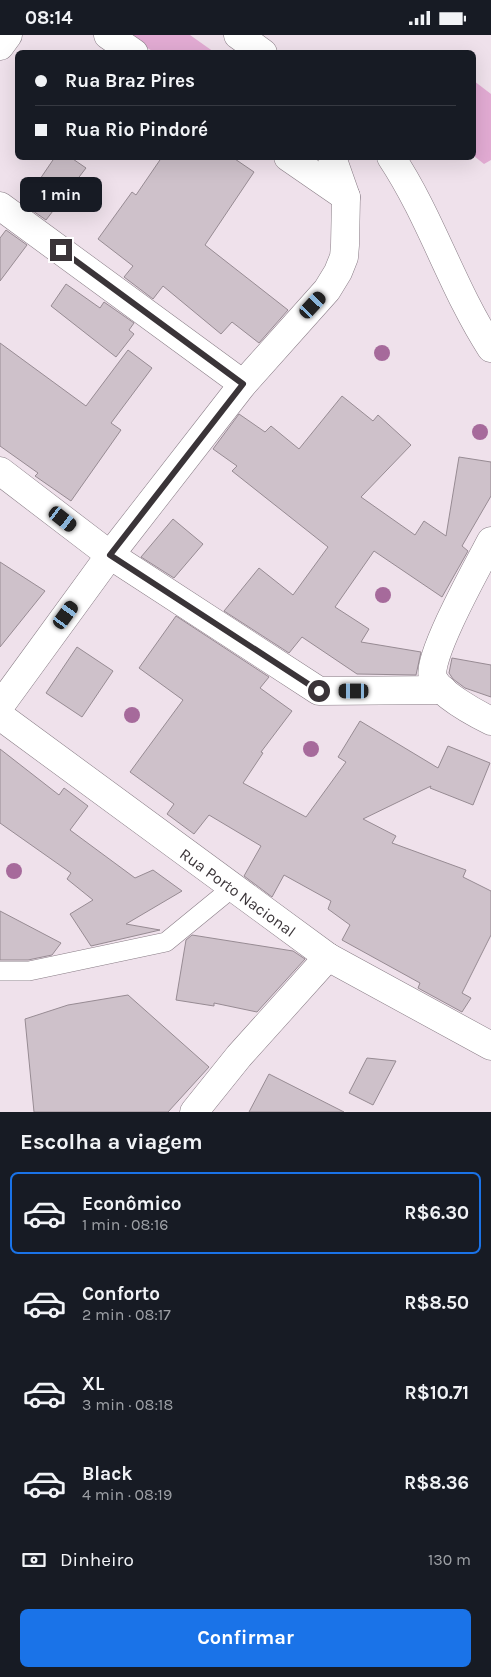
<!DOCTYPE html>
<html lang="pt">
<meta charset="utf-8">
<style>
body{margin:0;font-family:Karla,sans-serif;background:#20242c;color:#f1f3f6;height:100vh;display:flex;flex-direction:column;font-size:19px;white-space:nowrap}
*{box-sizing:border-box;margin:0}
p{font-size:16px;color:#9ea1a6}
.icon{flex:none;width:28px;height:28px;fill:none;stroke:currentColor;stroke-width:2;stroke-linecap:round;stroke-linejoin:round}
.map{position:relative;height:1077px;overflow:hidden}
.sheet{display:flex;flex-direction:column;background:#171b24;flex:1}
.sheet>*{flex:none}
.banner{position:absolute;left:15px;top:15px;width:461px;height:110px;border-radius:8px;box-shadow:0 5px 20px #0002;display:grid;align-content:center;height:110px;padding:0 20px;background:#171b24}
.end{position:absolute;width:22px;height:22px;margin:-11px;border:6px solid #3a3438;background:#fff;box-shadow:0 0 0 2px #fff}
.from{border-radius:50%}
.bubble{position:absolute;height:35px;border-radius:8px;background:#171b24;box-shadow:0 5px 20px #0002;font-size:16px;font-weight:700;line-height:35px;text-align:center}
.car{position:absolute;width:15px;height:30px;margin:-15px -8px;border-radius:6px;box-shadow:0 0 4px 1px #0007;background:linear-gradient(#222 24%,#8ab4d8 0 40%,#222 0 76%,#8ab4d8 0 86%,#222 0)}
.banner b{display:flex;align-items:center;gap:18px;height:48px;font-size:19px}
.banner b+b{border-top:1px solid #363941}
.banner i{width:12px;height:12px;background:#f1f3f6}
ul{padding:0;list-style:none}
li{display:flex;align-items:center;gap:15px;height:82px;margin:0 10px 8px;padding:0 10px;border:2px solid transparent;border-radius:8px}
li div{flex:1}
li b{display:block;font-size:19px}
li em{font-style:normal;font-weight:700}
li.active{border-color:#1a73e8}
li>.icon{width:45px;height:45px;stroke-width:1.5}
h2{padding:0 20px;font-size:22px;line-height:60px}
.pay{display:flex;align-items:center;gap:12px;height:55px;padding:0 20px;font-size:19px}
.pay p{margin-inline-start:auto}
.button{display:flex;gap:10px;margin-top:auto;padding:10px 20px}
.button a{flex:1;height:58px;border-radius:8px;background:#1a73e8;color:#fff;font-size:20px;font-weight:700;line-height:58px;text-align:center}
.status{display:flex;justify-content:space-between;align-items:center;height:35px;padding:0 25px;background:#171b24;direction:ltr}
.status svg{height:14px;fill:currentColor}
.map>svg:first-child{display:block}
.green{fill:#e2abd3}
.building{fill:#cec1ca;stroke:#978b93}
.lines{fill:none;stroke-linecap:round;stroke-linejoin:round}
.lane-casing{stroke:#897d86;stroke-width:20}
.street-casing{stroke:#897d86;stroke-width:29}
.lane{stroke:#fff;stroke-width:19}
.street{stroke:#fff;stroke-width:28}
.tree{fill:#a66a9b}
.route{stroke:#3a3438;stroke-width:6}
.labels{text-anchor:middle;stroke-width:5;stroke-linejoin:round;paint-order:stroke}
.street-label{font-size:16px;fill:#3a3438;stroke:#fff}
</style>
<div class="status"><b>08:14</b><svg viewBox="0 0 49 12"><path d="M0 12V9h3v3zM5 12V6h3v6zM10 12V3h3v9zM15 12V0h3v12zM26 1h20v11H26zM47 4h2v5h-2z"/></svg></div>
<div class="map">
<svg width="491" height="1077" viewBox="0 0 491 1077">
<rect width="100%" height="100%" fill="#efe1eb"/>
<g class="green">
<path d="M126,0H190L214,17H154Z"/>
<path d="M474,46L491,59V125L484,129L474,121Z"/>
</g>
<g class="building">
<path d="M55,122H70L86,133L46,185L23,169Z"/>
<path d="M162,122H232L254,137L205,210L288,275L259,308L232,287L221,299L163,251L153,264L124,242L133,231L98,204L132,157L136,160Z"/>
<path d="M6,195L27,210L0,246V203Z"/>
<path d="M66,249L100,273L104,267L134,288L129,295L134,299L116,322L51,271Z"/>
<path d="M0,308L86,371L128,315L152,333L111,388L121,395L71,466L35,441L38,438L0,411Z"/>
<path d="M342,361L373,386L378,380L411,410L361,462L415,500L424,486L446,501L459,422L491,427V461L462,511L468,516L442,562L374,516L335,572L369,594L361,607L421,617L416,640L357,639L302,602L289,618L224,576L259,533L293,560L328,512L232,436L237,431L213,414L239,379L265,397L271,391L299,414Z"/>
<path d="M173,484L203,509L174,543L141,522Z"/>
<path d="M0,527L45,556L0,612Z"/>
<path d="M176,581L269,642L260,653L292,676L261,717L263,718L243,748L306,782L346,727L338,722L360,686L438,733L448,711L490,728L473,770L430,753L431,751L363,784L396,801L392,808L466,835L463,842L491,856V900L462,958L471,963L462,977L418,953L420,948L342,905L350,890L328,874L331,866L284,840L272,862L244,841L261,811L209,780L194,799L167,779L174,769L130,737L183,665L139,633Z"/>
<path d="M77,612L113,636L82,682L46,658Z"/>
<path d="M452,623L491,630V662L465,653L453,644L449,638Z"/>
<path d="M0,714L59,760L64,753L88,771L70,795L135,843L153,835L182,856L126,889L160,895L91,911L70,879L93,865L67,844L71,838L0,788Z"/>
<path d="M0,876L61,908L52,920L28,925H0Z"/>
<path d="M192,900L293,916L305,924L257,977L214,968V971L176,965L186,905Z"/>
<path d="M128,960L209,1032L168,1077H34L25,984L68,970Z"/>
<path d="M367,1023L396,1026L373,1070L349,1058Z"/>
<path d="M269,1039L344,1077H249Z"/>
</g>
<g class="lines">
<defs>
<path id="lane" d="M0,936H29L166,907L232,853"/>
<g id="street">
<path d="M108,0L134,18"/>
<path d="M238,0L263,18"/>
<path d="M0,11L8,0"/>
<path d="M288,122L346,162"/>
<path d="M391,122C431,182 452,253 491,313"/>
<path d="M0,171L243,349"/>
<path d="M0,436L110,520L319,656L443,655"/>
<path d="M491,506C480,527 425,625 433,643C440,659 475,678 491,686"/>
<path d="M0,671L110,520L243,349L327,255L338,237L344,222L345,210L346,162L332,122"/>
<path d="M0,681L328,922L491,1011"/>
<path d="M194,1077L239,1021L328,922"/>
</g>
</defs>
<use href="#lane" class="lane-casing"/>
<use href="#street" class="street-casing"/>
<use href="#lane" class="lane"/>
<use href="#street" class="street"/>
</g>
<g class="tree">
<circle cx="382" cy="318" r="8"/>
<circle cx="480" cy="397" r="8"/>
<circle cx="383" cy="560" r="8"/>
<circle cx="132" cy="680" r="8"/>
<circle cx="311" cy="714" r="8"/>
<circle cx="14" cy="836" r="8"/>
</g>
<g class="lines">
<path class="route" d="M61,215L243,349L110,520L319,656"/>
</g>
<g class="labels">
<g class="street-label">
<text transform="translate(238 857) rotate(36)" y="6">Rua Porto Nacional</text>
</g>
</g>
</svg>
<i class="end from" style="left:319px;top:656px"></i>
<i class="end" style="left:61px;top:215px"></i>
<div class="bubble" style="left:20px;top:142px;width:82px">1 min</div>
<i class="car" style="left:313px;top:270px;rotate:43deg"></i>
<i class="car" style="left:63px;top:484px;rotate:128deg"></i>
<i class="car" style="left:66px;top:580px;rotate:36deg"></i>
<i class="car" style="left:354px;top:656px;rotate:270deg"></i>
<div class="banner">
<b><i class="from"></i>Rua Braz Pires</b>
<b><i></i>Rua Rio Pindoré</b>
</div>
</div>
<section class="sheet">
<h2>Escolha a viagem</h2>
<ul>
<li class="active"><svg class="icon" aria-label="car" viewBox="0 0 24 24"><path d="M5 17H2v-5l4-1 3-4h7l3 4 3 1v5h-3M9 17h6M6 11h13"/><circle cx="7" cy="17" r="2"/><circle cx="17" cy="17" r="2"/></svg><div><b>Econômico</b><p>1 min · 08:16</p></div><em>R$6.30</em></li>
<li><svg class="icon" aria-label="car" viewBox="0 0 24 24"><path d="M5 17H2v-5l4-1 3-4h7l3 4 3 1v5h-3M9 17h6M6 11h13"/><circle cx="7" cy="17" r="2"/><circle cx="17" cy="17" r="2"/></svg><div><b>Conforto</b><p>2 min · 08:17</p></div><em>R$8.50</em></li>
<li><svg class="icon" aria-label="car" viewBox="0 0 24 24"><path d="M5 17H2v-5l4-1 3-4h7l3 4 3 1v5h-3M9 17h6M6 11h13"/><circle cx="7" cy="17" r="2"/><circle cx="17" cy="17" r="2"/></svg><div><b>XL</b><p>3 min · 08:18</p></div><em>R$10.71</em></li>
<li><svg class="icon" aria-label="car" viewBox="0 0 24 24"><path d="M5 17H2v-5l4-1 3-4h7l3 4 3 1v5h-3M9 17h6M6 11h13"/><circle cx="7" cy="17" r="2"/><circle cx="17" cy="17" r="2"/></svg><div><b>Black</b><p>4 min · 08:19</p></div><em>R$8.36</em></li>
</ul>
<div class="pay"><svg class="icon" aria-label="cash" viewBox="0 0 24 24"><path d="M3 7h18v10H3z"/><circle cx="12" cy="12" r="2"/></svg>Dinheiro<p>130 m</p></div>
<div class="button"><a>Confirmar</a></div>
</section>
